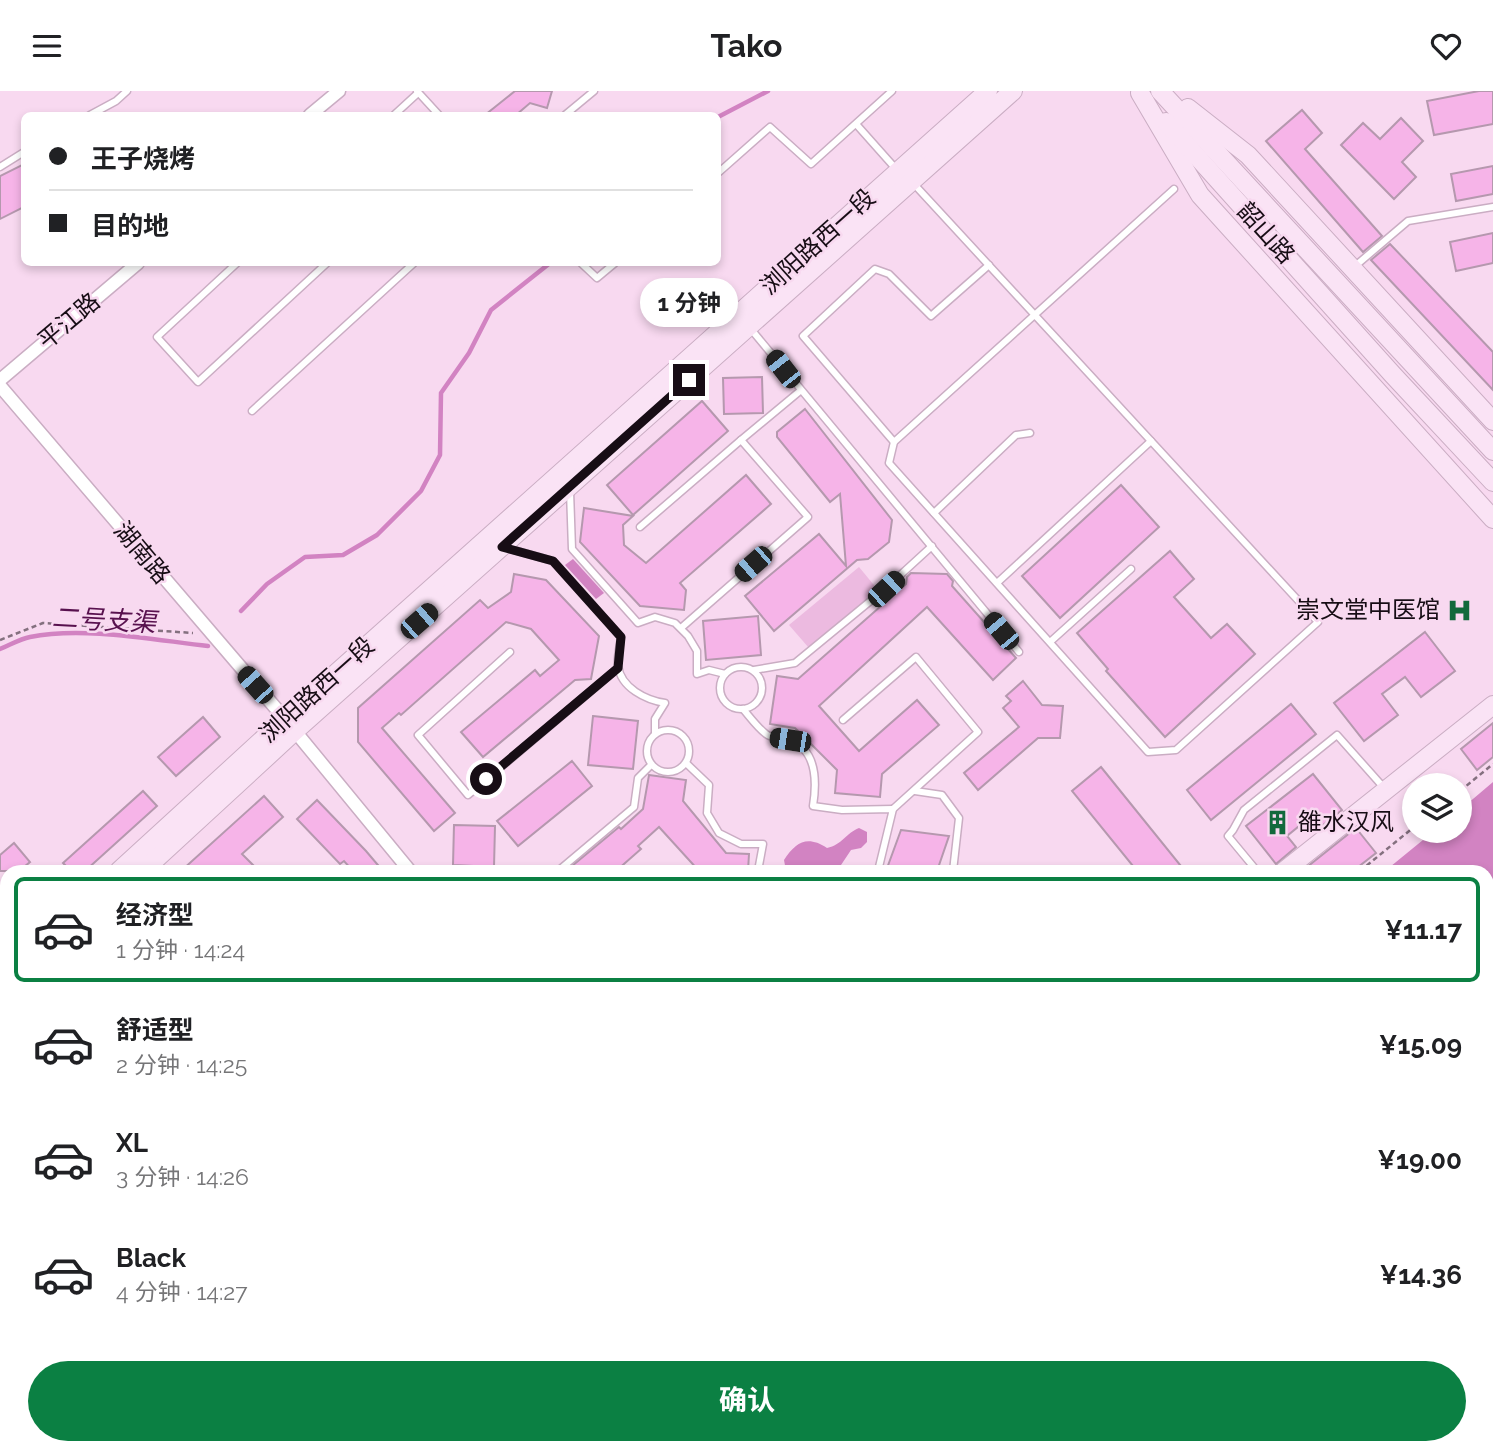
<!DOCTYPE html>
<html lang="zh">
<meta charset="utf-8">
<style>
body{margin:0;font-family:Raleway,"Noto Sans SC",sans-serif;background:#f6f6f6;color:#202124;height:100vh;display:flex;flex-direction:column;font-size:26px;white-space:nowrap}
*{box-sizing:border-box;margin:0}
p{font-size:23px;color:#757577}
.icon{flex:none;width:38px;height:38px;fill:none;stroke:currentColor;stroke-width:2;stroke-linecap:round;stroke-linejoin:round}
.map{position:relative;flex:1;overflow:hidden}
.sheet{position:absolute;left:0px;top:774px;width:1494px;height:590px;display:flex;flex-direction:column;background:#fff;border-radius:21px 21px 0 0;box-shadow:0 4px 10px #0003}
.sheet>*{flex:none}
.top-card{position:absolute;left:21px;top:21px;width:700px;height:154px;border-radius:10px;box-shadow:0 4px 10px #0003;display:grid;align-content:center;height:154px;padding:0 28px;background:#fff}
.fabs{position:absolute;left:1402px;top:682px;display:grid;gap:14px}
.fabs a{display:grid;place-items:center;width:70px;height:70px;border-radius:50%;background:#fff;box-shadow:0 4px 10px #0003;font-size:35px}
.end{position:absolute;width:32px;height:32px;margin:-16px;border:9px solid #170d15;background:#fff;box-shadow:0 0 0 4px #fff}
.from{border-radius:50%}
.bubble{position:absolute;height:49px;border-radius:24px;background:#fff;box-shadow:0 4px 10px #0003;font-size:23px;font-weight:700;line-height:49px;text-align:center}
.car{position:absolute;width:21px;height:42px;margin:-21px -10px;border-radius:9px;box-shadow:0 0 5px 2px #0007;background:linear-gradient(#222 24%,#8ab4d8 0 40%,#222 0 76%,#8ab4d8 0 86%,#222 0)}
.top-card b{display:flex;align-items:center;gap:24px;height:66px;font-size:26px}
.top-card b+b{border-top:2px solid #e0e0e0}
.top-card i{width:18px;height:18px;background:#202124}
ul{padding:12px 0 0;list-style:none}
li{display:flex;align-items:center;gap:21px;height:105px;margin:0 14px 10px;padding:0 14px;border:4px solid transparent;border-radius:10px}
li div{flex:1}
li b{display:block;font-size:26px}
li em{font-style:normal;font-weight:700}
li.active{border-color:#0b8043}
li>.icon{width:63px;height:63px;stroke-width:1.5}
.primary-button{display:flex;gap:14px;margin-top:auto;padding:14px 28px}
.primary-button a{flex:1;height:80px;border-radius:42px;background:#0b8043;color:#fff;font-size:28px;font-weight:700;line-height:80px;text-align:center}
header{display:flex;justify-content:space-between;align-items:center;height:91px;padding:0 28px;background:#fff;font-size:32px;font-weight:700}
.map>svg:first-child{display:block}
.green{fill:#ecbae0}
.water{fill:#d283c2}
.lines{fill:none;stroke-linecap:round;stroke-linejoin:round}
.stream{stroke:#d283c2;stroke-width:4.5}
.building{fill:#f6b4e8;stroke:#b598ae;stroke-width:2}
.lane-casing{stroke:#caadc3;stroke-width:9}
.street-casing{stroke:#caadc3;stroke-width:15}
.secondary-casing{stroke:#caadc3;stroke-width:20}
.path{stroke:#84707f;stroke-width:2.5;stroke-dasharray:5 3.5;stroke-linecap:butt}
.lane{stroke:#fff;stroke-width:6}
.street{stroke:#fff;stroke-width:12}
.secondary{stroke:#fae3f5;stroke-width:18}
.route{stroke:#170d15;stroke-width:9}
.labels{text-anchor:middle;stroke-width:5;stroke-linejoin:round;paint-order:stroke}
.street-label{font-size:24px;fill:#170d15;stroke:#f8d9f0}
.poi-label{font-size:24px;fill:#170d15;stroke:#f8d9f0;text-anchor:end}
.water-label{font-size:26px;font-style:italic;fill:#58114e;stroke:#f8d9f0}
</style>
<header><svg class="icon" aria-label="menu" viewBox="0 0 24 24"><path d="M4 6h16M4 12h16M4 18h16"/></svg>Tako<svg class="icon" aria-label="heart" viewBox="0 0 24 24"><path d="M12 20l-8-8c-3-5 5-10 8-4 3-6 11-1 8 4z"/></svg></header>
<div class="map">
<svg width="1493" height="1363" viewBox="0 0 1493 1363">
<rect width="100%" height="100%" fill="#f8d9f0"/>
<path class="green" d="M859,476L878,499L809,557L789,534Z"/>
<g class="water">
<path d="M573,468L604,502L596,508L565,474Z"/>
<path d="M1493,691V1363H655L664,1356H1488V780H1385L1434,740H1460V719Z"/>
<path d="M859,737L867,741V751L861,757L851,759L837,780H786L784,769C796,751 807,744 827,757C842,754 846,742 859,737Z"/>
</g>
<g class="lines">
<g class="stream">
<path d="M718,26L768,0"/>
<path d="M241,520L267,493L305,466L343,464L377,444L421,400L440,364L441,302L469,262L491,219L550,172"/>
<path d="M0,558C10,554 20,548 30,546C83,535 154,549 208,555"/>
</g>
</g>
<g class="building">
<path d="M515,0H552L547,17L530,12L516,24H485Z"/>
<path d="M1479,0H1493V33L1434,44L1427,10Z"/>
<path d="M1302,19L1322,42L1305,58L1382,145L1363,161L1266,50Z"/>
<path d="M1401,27L1423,50L1402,71L1416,86L1394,108L1341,54L1363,32L1380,48Z"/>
<path d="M24,73V116L0,128V85Z"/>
<path d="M1493,75V103L1456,110L1451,83Z"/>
<path d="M1493,142V172L1456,180L1450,151Z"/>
<path d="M1390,153L1493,261V299L1371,169Z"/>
<path d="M762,286L763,322L724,323L723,287Z"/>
<path d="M702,310L728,340L633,424L607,394Z"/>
<path d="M805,318L892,429L889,451L868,468L857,469L774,540L745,505L819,443L846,475L840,403L830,411L777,346V341Z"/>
<path d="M746,384L771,413L680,492L686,499L684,519L640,515L580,451L584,417L633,425L623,434L624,454L646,472Z"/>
<path d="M1121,394L1159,436L1060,527L1022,485Z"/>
<path d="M1170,460L1194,488L1174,506L1211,547L1227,533L1255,563L1165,646L1106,580L1108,578L1077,542Z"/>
<path d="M911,482L947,483L953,490L952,495L1016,567L993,589L927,516L819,615L859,660L917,609L939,634L882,683L880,706L835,702L837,679L795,637L770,633L777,585L798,588L906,493L907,486Z"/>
<path d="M514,483L546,489L599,545L591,588L575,589L483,666L461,641L535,579L540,585L559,569L531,538L506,531L401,624L399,622L382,637L455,722L434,740L358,651V617L480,509L488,517L511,501Z"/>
<path d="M758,525L761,564L706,569L703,530Z"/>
<path d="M1425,541L1455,580L1421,606L1405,586L1382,603L1398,624L1364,650L1334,612Z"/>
<path d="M1023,590L1042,614L1063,615L1060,647H1038L978,699L964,682L1019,636L1003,617L1011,610L1006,605Z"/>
<path d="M1291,613L1316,643L1211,729L1187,699Z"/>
<path d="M593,625L638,630L633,678L588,674Z"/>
<path d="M203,626L220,646L176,685L158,666Z"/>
<path d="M1493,632V666L1477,679L1461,658Z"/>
<path d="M572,670L592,695L518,755L497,730Z"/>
<path d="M1101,676L1185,780H1137L1072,700Z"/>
<path d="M1313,683L1342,719L1318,738L1309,727L1287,745L1296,756L1276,773L1246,735Z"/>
<path d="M649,684L686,689L683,710L726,762L749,763L748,780H699L659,736L638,755L641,758L616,780H566L619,736L621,738L643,718Z"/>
<path d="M143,700L157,715L85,780H71L63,772Z"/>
<path d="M264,705L283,726L242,763L259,780H181Z"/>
<path d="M317,709L366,760L383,780H353L344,770L340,773L297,728Z"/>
<path d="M454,734L495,735L494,776L453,774Z"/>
<path d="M1356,737L1376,762L1353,780H1302Z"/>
<path d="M901,739L949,745L937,780H886Z"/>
<path d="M14,752L30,771L19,780H0V764Z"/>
</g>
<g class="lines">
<defs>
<g id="lane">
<path d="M417,0L439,24"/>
<path d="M90,24L116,10L127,0"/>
<path d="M394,24L418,2"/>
<path d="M565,24L594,0"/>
<path d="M856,33L896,78"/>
<path d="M0,76L24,61"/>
<path d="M718,82L770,36L811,73L892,0"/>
<path d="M913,92C1048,238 1183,385 1318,531L1176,659L1148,661L889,372L894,351L1174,98"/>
<path d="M237,172L157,246L198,291L327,172"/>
<path d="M581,172L597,187L615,172"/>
<path d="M1354,176L1408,130L1493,116"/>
<path d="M750,237L1019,561"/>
<path d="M252,320L414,172"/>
<path d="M741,349L800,300"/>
<path d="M894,351L803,245L875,178L889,183L931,225L989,174"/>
<path d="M570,400L572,458L638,532L655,526L675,532L688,545L697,560V583L709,579L725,583"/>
<path d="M934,422L1016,344L1030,342"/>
<path d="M640,436L741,349L808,426L681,537"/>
<path d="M503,456L553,470L621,546C620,555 617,565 618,575C621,597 646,609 665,612L655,628V643"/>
<path d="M997,492L1151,350"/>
<path d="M1050,551L1131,478"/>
<path d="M510,561L418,644L468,704L618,577"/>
<circle cx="741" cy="597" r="21"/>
<path d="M754,579L795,572L885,498L932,455"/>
<path d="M743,618C750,626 757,636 766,643C772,648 780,646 787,648C817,657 817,690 813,715L842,719L893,718L878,780"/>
<path d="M843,629L916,566L978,641L893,718"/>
<circle cx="668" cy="660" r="21"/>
<path d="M686,672L709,694L707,722L719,742L741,753H763L758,780"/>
<path d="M915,700L942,704L959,727L953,780"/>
<path d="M558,780L634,716L638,687L651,674"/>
<path d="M1257,780L1228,745L1233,739L1244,719L1337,644L1385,698"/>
<path d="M0,1234L7,1240"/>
</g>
<g id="street">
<path d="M310,24L339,0"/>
<path d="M0,289L138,172"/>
<path d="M0,295L285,628L410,780"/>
<path d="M0,1319L7,1311"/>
<path d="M0,1356L8,1363"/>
</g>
<g id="secondary">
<path d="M1160,0L1493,360"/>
<path d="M1140,2L1200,104L1493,428"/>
<path d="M1188,17L1248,64L1493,330"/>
<path d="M1166,31L1393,284L1493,391"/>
<path d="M119,780L285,628L988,0"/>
<path d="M143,780L295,640L1013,0"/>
<path d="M1284,780L1493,614"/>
<path d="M0,890L7,883"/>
<path d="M0,913L7,907"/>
<path d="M534,1363L543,1356"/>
</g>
</defs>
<use href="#lane" class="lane-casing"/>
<use href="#street" class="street-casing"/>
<use href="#secondary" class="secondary-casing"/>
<g class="path">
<path d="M0,549L43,532L193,542"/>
<path d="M1460,700L1493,673"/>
<path d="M1360,780L1414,736"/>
<path d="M627,1363L635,1356"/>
</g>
<use href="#lane" class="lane"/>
<use href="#street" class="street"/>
<use href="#secondary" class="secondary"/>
</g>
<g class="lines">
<path class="route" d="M486,688L618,577L621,546L553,470L502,456L689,289"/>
</g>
<defs>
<symbol id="hospital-bare" viewBox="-9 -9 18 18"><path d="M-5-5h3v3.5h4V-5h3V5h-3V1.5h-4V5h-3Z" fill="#12693c" stroke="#f8d9f0" stroke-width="2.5" paint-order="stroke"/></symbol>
<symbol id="building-bare" viewBox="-9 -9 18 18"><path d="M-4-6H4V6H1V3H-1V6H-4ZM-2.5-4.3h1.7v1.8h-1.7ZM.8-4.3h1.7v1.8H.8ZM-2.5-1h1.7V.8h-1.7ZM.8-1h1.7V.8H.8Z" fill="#12693c" stroke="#f8d9f0" stroke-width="2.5" paint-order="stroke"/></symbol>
</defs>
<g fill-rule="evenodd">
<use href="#hospital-bare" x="1442" y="502" width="35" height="35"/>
<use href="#building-bare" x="1260" y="714" width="35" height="35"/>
</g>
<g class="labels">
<g class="street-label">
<text transform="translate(1266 142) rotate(48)" y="8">韶山路</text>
<text transform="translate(818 151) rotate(-42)" y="8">浏阳路西一段</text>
<text transform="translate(69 230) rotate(-40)" y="8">平江路</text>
<text transform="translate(142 462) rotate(50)" y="8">湖南路</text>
<text transform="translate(317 599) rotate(-42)" y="8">浏阳路西一段</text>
</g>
<g class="poi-label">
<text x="1440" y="527">崇文堂中医馆</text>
<text x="1298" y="739" text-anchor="start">雒水汉风</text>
</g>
<g class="water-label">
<text transform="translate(104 529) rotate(3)" y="9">二号支渠</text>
</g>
</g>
</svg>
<div class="fabs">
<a><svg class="icon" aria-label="layers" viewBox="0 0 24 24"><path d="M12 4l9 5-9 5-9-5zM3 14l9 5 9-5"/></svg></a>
</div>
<i class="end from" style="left:486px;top:688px"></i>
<i class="end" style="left:689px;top:289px"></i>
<div class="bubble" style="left:640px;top:187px;width:98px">1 分钟</div>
<i class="car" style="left:783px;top:278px;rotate:322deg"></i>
<i class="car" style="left:753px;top:473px;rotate:229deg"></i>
<i class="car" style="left:886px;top:498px;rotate:47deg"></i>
<i class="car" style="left:419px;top:530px;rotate:49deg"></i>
<i class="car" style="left:1001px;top:540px;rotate:320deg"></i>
<i class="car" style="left:255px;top:594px;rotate:318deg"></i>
<i class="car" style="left:790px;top:649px;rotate:279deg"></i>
<div class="top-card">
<b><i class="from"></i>王子烧烤</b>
<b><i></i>目的地</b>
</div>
<section class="sheet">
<ul>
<li class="active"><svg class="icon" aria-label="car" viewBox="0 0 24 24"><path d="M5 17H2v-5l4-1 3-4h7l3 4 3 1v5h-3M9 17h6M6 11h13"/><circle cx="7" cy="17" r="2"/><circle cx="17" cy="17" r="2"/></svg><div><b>经济型</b><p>1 分钟 · 14:24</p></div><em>¥11.17</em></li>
<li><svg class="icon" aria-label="car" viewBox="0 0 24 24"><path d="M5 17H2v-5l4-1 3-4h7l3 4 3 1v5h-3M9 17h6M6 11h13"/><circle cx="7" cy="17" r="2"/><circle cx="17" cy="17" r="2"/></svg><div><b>舒适型</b><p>2 分钟 · 14:25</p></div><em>¥15.09</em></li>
<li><svg class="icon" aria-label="car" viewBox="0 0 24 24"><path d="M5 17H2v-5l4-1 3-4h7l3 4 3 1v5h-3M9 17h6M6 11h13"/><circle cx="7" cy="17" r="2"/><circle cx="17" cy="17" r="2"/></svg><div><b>XL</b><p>3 分钟 · 14:26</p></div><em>¥19.00</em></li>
<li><svg class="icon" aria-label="car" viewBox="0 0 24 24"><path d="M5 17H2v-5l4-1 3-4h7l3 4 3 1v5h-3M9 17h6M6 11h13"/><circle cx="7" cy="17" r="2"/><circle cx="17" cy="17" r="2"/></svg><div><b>Black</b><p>4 分钟 · 14:27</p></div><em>¥14.36</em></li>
</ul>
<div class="primary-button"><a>确认</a></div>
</section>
</div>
